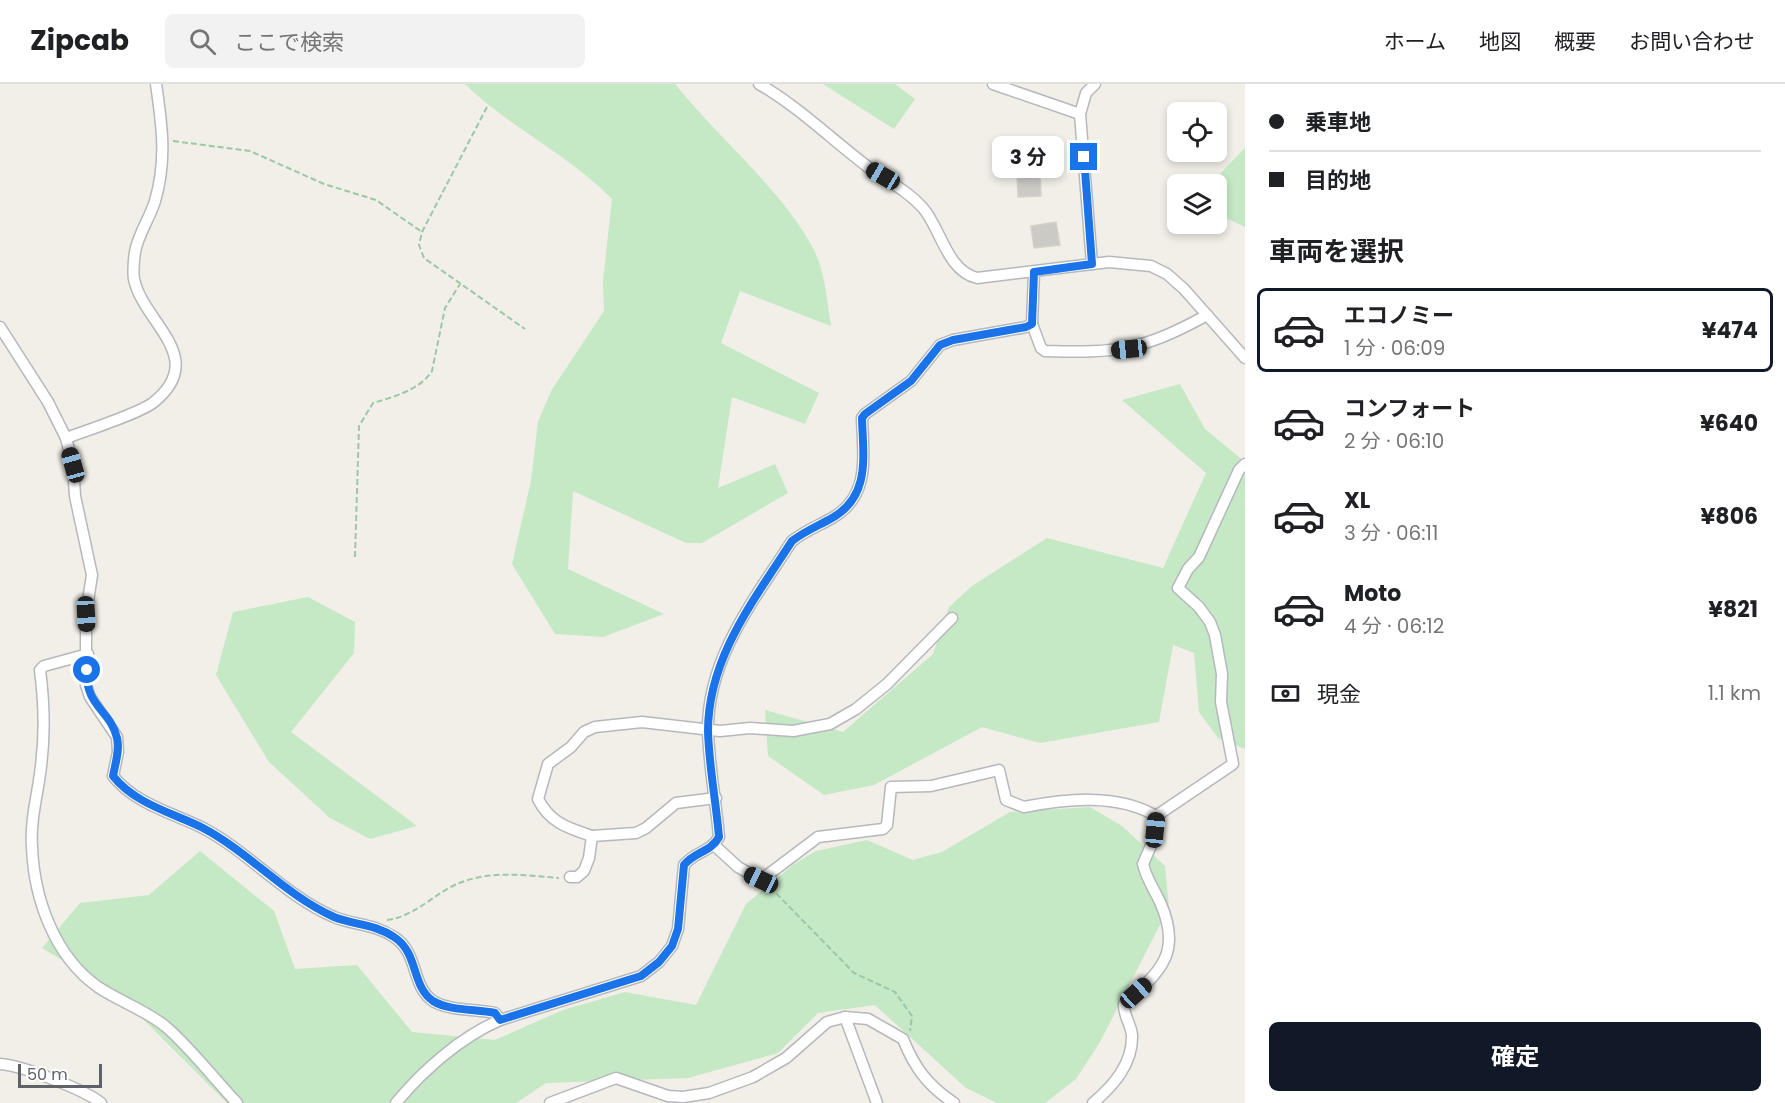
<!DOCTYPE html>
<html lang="ja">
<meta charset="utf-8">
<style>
body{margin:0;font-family:Poppins,"Noto Sans JP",sans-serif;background:#f2f2f2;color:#202124;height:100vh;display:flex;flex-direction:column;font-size:22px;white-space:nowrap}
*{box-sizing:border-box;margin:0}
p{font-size:20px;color:#757577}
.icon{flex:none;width:33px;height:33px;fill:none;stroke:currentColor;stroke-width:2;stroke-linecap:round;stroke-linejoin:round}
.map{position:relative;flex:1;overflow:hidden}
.sheet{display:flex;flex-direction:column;background:#fff;width:540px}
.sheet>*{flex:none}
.guide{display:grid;align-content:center;height:132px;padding:0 24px;background:#fff}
.tools{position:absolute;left:1167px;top:18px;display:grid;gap:12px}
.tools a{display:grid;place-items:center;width:60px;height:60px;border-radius:9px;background:#fff;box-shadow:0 3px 9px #0003;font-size:30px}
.scale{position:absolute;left:18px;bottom:15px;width:84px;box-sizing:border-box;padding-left:6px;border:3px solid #5f6368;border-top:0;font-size:16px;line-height:21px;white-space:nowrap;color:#5f6368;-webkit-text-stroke:4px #fff;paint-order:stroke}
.end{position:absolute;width:27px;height:27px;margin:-14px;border:8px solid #1a73e8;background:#fff;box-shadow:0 0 0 3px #fff}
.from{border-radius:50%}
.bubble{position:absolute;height:42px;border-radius:9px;background:#fff;box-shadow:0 3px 9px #0003;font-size:20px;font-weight:700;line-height:42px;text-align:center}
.car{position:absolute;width:18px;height:36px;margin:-18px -9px;border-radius:8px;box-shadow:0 0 4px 2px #0007;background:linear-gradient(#222 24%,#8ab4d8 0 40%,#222 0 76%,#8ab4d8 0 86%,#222 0)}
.guide b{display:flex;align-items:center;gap:21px;height:57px;font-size:22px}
.guide b+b{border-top:2px solid #e0e0e0}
.guide i{width:15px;height:15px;background:#202124}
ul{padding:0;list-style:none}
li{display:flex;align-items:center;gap:18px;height:84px;margin:0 12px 9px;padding:0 12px;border:3px solid transparent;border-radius:9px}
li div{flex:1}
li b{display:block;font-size:22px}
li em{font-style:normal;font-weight:700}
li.active{border-color:#111827}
li>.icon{width:54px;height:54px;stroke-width:1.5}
h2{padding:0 24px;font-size:27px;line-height:72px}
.pay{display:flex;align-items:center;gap:15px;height:66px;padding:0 24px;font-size:22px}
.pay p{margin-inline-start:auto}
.primary-button{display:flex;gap:12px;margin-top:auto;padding:12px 24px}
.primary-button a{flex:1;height:69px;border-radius:9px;background:#111827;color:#fff;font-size:24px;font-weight:700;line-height:69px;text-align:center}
header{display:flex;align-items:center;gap:36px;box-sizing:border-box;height:84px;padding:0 30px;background:#fff;border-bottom:2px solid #e0e0e0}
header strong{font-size:28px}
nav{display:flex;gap:33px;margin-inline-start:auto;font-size:21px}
.search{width:420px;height:54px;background:#f2f2f2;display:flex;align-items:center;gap:15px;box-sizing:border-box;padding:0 21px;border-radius:9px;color:#757577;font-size:22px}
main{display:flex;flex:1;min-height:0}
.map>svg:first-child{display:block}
.green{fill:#c5e8c5}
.building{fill:#cccac5;stroke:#d6d1c6;stroke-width:1.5}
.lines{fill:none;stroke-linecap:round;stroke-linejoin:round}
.street-casing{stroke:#b5b8bc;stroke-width:13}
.path{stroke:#9cc7a9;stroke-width:2;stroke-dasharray:6 3;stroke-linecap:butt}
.street{stroke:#fff;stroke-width:10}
.route{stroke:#1a73e8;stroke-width:8}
</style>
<header>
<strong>Zipcab</strong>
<div class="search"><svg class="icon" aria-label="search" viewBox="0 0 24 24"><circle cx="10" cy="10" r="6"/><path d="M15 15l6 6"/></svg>ここで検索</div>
<nav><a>ホーム</a><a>地図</a><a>概要</a><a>お問い合わせ</a></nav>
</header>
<main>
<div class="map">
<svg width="1245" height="1019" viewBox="0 0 1245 1019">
<rect width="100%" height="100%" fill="#f1efe8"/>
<g class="green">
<path d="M465,0H675C719,55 781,104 814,166C825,188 827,218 831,242L740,207L721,259L819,309L805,340L732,313L718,404L775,380L788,409L702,459H686L573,407L568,485L664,530L603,553L555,550L512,480L531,397L538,338L551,307L604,227L603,197L612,115C568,70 510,44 465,0Z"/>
<path d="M823,0H895L915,15L894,45Z"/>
<path d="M1245,64V143L1218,130L1216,100L1213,97Z"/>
<path d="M1180,300L1205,345L1245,378V665L1218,654L1199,628L1194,569L1173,561L1159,638L1040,659L982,643L874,701L824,711L768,672L765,626L843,648L933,570L949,523L972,502L1047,454L1163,484L1206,389L1122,316Z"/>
<path d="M308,513L355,538L354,569L291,648L417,742L370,755L330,734L269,678L216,591L233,528Z"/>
<path d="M1090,723L1122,742L1165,782L1169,823L1100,958L1076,995L1045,1019H997L966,1004L875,921L818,929L778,969L688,994L546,999L516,1019H227L118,910L42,864L80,819L149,811L200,767L274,827L295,885L357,881L412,948L495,956L563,926L625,908L696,921L746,820L794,780L816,767L867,756L913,776L942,768L1010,728Z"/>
</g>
<g class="building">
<path d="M1040,87L1041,112L1018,113L1017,89Z"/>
<path d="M1056,138L1060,161L1034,164L1031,142Z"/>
</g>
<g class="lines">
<defs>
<g id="street">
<path d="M759,0C799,23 831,55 868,83C887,97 907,106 923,124C941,145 947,187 977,194L1109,178L1151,182L1167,190L1184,205L1245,274"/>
<path d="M993,0L1080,30"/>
<path d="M1092,180L1080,30L1086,9L1095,0"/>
<path d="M1032,240L1041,264L1045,267C1117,269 1143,267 1207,231"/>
<path d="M0,243L48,318L66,354L73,381L75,412L92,491L86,530V601L90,613L117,653L118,668L113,692C135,720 173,729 203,744C250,769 285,812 334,833C354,841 375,840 394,853C419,869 411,902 433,917C449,927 477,925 495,929L500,936"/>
<path d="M66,354C85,347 141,329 154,318C209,273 143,239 134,195C133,188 134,175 135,168C138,150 150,134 155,117C167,76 162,41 156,0"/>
<path d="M88,570L44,582L40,586C44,617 45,651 41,682C38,710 30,735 32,763C34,814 54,872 98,903C119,917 145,926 165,942C190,963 214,995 237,1019"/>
<path d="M592,752C568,744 550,739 538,715L548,680L571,663L584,648L595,643L642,638L720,647L750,644L793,647L830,640L856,625L887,600L952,534"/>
<path d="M714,761L738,783L761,796L818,753L883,745L887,741L891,703L931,702L999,686L1006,716L1024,723C1066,715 1117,709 1156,732"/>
<path d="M570,793H577L584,787L589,774L592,752L636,749L646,744L676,719L716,714"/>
<path d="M845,933L877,1019"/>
<path d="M0,980C21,981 85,1006 101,1019"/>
<path d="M396,1019C423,986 461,953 500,936L641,892L659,878L672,862L678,845L684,781C694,768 711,768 719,753C716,717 709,683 708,647C707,574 754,516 792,457C805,447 818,442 832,434C871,412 863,372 862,334L865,330L911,297L940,261L953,256L1026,243L1032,240L1034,188"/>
<path d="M550,1019L616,994L668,1012L683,1013L709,1009L753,993L786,974L827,938L845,933L868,935L903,955C914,983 928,1002 954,1019"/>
<path d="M1093,1019C1113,1002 1133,980 1132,951C1131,940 1123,931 1124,920C1160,888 1183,869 1160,818C1154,805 1146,794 1143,780L1153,757L1156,732L1233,680L1221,618L1222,590L1215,551L1210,538L1199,523L1178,504L1188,485L1199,473L1239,386L1245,380"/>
</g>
</defs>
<use href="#street" class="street-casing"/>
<g class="path">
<path d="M487,23L422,148L419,161L424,174L525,245"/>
<path d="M173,57L250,67L324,100L376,116L422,148"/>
<path d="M355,473L359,342L373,319C393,313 420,306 432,287L445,224L460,200"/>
<path d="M770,803L854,889L895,908L912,932L910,947"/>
<path d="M387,836C411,833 428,816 449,804C483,785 522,791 559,794"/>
</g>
<use href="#street" class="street"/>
</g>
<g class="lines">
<path class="route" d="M87,586C85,623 110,625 117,654C120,667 115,680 113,692C135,720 173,729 203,744C250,769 285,811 334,833C354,841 375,840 394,853C419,869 411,902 433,917C449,927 477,925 495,929L500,936L641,892L659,878L672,862L678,845L684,781C694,768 711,768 719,753C716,717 709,683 708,647C708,574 754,516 792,457C805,447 818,442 832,434C871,412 863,372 862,334L865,330L911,297L940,261L953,256L1026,243L1032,240L1034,188L1092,180L1084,73"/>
</g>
</svg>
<div class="tools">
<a><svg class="icon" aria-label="locate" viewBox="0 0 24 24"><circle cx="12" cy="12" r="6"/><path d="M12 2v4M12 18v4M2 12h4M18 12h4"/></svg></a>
<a><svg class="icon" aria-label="layers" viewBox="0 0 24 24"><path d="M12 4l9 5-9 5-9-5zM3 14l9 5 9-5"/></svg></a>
</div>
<div class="scale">50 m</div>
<i class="end from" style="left:87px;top:586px"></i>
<i class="end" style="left:1084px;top:73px"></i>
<div class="bubble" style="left:992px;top:52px;width:72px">3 分</div>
<i class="car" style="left:883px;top:92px;rotate:300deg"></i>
<i class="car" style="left:1129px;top:265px;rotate:264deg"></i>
<i class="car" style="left:73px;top:381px;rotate:344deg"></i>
<i class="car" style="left:86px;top:530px;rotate:177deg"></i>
<i class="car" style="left:1155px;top:746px;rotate:6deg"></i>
<i class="car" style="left:761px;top:796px;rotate:295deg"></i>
<i class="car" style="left:1136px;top:909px;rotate:48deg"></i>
</div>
<section class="sheet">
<div class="guide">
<b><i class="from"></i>乗車地</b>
<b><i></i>目的地</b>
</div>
<h2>車両を選択</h2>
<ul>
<li class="active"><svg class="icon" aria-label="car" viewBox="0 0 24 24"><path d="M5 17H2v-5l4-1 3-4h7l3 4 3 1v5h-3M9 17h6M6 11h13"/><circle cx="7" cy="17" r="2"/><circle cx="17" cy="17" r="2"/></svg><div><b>エコノミー</b><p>1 分 · 06:09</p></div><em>¥474</em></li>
<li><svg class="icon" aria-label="car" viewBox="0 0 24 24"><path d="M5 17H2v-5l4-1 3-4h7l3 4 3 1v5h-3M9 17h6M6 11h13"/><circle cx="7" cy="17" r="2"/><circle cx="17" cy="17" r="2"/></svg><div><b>コンフォート</b><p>2 分 · 06:10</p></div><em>¥640</em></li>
<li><svg class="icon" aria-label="car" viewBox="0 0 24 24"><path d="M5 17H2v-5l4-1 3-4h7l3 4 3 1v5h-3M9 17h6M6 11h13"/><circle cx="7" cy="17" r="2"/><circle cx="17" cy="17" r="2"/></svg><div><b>XL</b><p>3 分 · 06:11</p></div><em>¥806</em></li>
<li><svg class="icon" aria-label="car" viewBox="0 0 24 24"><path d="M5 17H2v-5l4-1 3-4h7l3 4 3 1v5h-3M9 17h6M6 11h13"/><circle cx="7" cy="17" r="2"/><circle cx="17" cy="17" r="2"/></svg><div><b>Moto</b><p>4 分 · 06:12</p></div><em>¥821</em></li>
</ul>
<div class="pay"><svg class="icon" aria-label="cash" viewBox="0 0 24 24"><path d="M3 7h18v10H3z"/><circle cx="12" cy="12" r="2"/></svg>現金<p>1.1 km</p></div>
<div class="primary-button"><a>確定</a></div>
</section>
</main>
